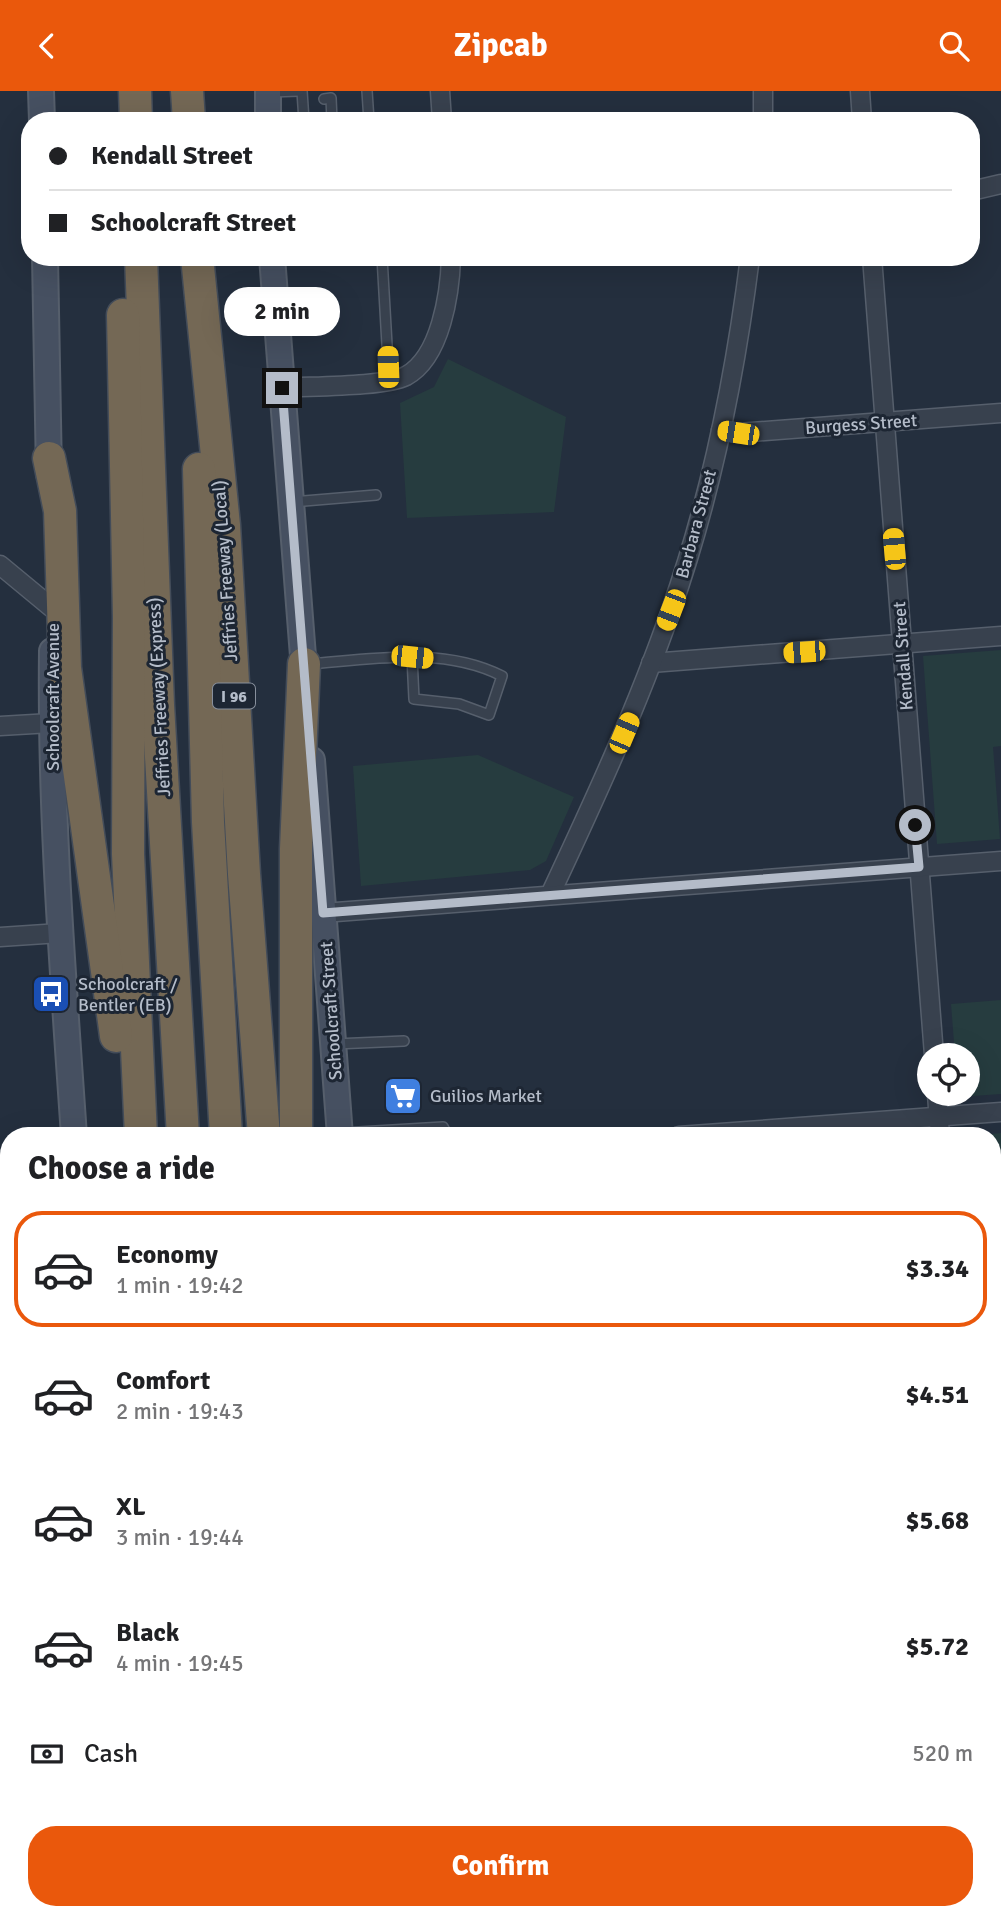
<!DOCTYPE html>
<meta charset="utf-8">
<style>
body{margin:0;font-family:Signika,sans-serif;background:#f2f2f2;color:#202124;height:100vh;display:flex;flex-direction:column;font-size:26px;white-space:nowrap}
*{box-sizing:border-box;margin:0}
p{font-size:23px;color:#757577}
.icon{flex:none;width:38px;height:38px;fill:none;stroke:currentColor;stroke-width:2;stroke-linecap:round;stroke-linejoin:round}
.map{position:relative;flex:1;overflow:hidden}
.sheet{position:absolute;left:0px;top:1036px;width:1001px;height:793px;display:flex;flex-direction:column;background:#fff;border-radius:28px 28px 0 0;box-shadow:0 7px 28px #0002}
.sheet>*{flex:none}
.hud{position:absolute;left:21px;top:21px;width:959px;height:154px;border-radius:28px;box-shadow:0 7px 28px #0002;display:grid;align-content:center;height:154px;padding:0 28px;background:#fff}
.fabs{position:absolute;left:917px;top:952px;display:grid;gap:14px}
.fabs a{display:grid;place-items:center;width:63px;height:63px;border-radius:50%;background:#fff;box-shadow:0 7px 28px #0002;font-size:35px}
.end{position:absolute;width:32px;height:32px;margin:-16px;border:9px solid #b4bcc9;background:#111;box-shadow:0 0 0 4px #111}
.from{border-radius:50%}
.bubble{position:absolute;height:49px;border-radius:24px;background:#fff;box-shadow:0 7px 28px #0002;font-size:23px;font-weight:700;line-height:49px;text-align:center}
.car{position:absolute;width:21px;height:42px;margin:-21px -10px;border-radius:9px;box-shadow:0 0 5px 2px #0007;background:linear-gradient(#f5c518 24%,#345 0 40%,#f5c518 0 76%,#345 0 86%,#f5c518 0)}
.hud b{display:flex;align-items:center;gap:24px;height:66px;font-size:26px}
.hud b+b{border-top:2px solid #e0e0e0}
.hud i{width:18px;height:18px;background:#202124}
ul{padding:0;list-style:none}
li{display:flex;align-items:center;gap:21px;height:116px;margin:0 14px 10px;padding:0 14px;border:4px solid transparent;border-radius:28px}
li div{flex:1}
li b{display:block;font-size:26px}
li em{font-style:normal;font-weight:700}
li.current{border-color:#ea580c}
li>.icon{width:63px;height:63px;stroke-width:1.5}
h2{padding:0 28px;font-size:32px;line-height:84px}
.pay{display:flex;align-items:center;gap:18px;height:77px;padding:0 28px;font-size:26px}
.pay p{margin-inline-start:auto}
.action{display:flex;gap:14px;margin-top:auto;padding:14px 28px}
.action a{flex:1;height:80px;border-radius:28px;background:#ea580c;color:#fff;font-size:28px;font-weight:700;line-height:80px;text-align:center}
header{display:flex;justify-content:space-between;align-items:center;height:91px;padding:0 28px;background:#ea580c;color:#fff;font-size:32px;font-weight:700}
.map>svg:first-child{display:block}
.green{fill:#263c3f}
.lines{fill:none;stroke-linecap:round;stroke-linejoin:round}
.service-casing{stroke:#565f6c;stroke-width:12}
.minor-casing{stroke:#565f6c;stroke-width:21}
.tertiary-casing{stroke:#565f6c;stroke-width:26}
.secondary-casing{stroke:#565f6c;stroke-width:28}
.motorway-casing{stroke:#434c59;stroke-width:35}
.service{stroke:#38414e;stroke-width:9}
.minor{stroke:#38414e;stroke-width:18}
.tertiary{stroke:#38414e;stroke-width:23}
.secondary{stroke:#465061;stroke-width:24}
.motorway{stroke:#746855;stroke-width:32}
.route{stroke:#b4bcc9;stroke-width:9}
.labels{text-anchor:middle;stroke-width:6;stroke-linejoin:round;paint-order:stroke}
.shield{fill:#1d2633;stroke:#878f9c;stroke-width:2}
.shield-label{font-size:16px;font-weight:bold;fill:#b4bcc9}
.street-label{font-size:18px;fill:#b4bcc9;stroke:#1d2633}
.poi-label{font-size:18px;fill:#b4bcc9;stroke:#1d2633;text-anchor:start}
</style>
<header><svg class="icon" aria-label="back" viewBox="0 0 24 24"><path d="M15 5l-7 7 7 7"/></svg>Zipcab<svg class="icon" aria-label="search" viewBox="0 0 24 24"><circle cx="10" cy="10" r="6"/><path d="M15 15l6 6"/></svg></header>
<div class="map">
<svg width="1001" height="1828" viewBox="0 0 1001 1828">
<rect width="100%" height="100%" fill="#242f3e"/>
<g class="green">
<path d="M448,268L566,326L554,421L407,427L400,312L434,296Z"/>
<path d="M1001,559V655L993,656L1000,748L937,753L923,565Z"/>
<path d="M478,664L574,706L546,770L530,779L361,795L353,675Z"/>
<path d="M1001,909V1003L958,1006V1003H968V964H955L951,913Z"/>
<path d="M1001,1042V1149L992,1150V1045H970Z"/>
<path d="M1001,1285V1443L997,1444L992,1377V1286Z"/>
</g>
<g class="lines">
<defs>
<g id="service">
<path d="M302,0L304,30"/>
<path d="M367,0L369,30"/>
<path d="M270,1L299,0"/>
<path d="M324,8L331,7L332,30"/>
<path d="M382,166L389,289"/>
<path d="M292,411L376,404"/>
<path d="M309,573C372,568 443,555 502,585L489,624L459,613L414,608L412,566"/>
<path d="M335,953L404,950"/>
<path d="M342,1042L443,1036L448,1045"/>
<path d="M419,1828L435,1820"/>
</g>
<g id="minor">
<path d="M440,0L442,30"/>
<path d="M763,0V30"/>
<path d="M860,0L862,30"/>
<path d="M971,100L1001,93"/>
<path d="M872,166L934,964"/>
<path d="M282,297C310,295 384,296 406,285C441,266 450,202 451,166"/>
<path d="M721,339L738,342L1001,322"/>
<path d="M0,474L52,517"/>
<path d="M651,572L1001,545"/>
<path d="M0,635L51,632"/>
<path d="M550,804C594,710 637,617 671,519C711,406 735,286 750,166"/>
<path d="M323,822L1001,770"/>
<path d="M0,846L60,842"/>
<path d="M937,1003L940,1045"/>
<path d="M679,1045L1001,1021"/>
<path d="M0,1096L9,1095"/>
<path d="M992,1265H1001"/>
<path d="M0,1342L9,1341"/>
<path d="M992,1468L1001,1467"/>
<path d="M0,1540H9"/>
<path d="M992,1738L1000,1828"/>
</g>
<g id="tertiary">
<path d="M992,1673L1001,1672"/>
<path d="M0,1746L9,1745"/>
</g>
<g id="secondary">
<path d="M41,0L42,30"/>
<path d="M268,30V0"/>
<path d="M45,166L49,383"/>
<path d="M272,166L305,591"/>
<path d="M52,560C50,722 63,883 74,1045"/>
<path d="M312,669L340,1045"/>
<path d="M128,1820L130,1828"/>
<path d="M400,1820V1828"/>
</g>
<g id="motorway">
<path d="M135,0L136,30"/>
<path d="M187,0L189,30"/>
<path d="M141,166L158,614L183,1045"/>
<path d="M197,166L224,434L244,783L264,1045"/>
<path d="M123,224L129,526L128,763L141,1045"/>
<path d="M49,367L60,420L65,577L116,945"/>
<path d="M199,378L208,731L226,1045"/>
<path d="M296,1045V758L304,573"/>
<path d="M198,1820V1828"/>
<path d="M240,1820L241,1828"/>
<path d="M282,1820L283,1828"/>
<path d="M325,1820L326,1828"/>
</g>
</defs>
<use href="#service" class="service-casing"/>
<use href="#minor" class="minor-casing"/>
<use href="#tertiary" class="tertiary-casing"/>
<use href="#secondary" class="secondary-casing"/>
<use href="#motorway" class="motorway-casing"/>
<use href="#service" class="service"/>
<use href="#minor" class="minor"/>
<use href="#tertiary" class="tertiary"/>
<use href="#secondary" class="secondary"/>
<use href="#motorway" class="motorway"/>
</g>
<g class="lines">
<path class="route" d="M282,297L323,822L919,776L915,734"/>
</g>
<defs>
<symbol id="bus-square" viewBox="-11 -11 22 22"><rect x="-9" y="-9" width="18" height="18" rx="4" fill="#1a4fb4" stroke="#1d2633"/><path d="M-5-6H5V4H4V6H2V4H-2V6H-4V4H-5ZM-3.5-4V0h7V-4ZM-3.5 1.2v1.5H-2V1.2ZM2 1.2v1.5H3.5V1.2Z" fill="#fff"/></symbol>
<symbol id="supermarket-square" viewBox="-11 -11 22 22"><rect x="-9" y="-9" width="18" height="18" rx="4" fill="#3f7fe0" stroke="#1d2633"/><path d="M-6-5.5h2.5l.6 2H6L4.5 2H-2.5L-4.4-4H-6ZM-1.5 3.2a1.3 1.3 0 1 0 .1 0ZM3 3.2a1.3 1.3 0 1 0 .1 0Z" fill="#fff"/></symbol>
</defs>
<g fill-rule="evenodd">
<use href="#bus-square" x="29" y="881" width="44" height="44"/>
<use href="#supermarket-square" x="381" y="983" width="44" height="44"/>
</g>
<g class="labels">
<rect class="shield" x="213" y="592.5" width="42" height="25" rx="5"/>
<g class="shield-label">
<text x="234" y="611">I 96</text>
</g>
<g class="street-label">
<text transform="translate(861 333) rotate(-4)" y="6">Burgess Street</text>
<text transform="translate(696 433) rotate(-75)" y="6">Barbara Street</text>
<text transform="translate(225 480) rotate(-94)" y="6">Jeffries Freeway (Local)</text>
<text transform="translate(903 565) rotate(-94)" y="6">Kendall Street</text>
<text transform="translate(53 606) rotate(-90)" y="6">Schoolcraft Avenue</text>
<text transform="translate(159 606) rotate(-93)" y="6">Jeffries Freeway (Express)</text>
<text transform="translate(331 920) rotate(-94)" y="6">Schoolcraft Street</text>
</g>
<g class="poi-label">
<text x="78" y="899">Schoolcraft /<tspan x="78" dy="21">Bentler (EB)</tspan></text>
<text x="430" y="1011">Guilios Market</text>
</g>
</g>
</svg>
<div class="fabs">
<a><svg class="icon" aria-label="locate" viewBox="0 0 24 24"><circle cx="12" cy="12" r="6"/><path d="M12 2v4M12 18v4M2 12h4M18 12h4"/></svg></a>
</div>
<i class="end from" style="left:915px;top:734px"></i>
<i class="end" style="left:282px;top:297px"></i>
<div class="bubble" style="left:224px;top:196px;width:116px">2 min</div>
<i class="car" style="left:388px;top:276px;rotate:358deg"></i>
<i class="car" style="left:738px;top:342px;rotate:279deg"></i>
<i class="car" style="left:894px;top:458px;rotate:355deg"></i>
<i class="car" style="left:671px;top:519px;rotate:201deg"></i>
<i class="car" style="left:804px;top:561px;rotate:266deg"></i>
<i class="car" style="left:412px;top:566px;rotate:96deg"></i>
<i class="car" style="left:624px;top:642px;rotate:23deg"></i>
<div class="hud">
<b><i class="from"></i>Kendall Street</b>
<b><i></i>Schoolcraft Street</b>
</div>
<section class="sheet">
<h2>Choose a ride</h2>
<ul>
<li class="current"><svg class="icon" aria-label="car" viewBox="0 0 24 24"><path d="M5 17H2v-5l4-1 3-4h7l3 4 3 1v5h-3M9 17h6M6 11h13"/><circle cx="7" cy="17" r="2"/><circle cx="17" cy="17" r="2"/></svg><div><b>Economy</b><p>1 min · 19:42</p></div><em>$3.34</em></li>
<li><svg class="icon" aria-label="car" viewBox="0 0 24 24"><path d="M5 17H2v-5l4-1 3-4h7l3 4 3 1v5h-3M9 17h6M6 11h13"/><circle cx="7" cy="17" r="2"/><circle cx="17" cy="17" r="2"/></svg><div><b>Comfort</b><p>2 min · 19:43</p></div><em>$4.51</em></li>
<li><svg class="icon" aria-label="car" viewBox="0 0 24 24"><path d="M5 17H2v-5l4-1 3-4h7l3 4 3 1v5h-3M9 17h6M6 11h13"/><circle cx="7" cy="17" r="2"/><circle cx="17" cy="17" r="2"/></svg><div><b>XL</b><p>3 min · 19:44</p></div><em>$5.68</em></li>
<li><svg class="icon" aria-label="car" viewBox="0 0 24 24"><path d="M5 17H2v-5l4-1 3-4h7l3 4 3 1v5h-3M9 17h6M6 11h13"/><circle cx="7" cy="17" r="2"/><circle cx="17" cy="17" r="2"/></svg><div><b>Black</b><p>4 min · 19:45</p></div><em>$5.72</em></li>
</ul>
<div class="pay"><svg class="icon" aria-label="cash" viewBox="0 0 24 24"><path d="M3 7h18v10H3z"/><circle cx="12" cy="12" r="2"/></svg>Cash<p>520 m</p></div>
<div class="action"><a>Confirm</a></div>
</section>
</div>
